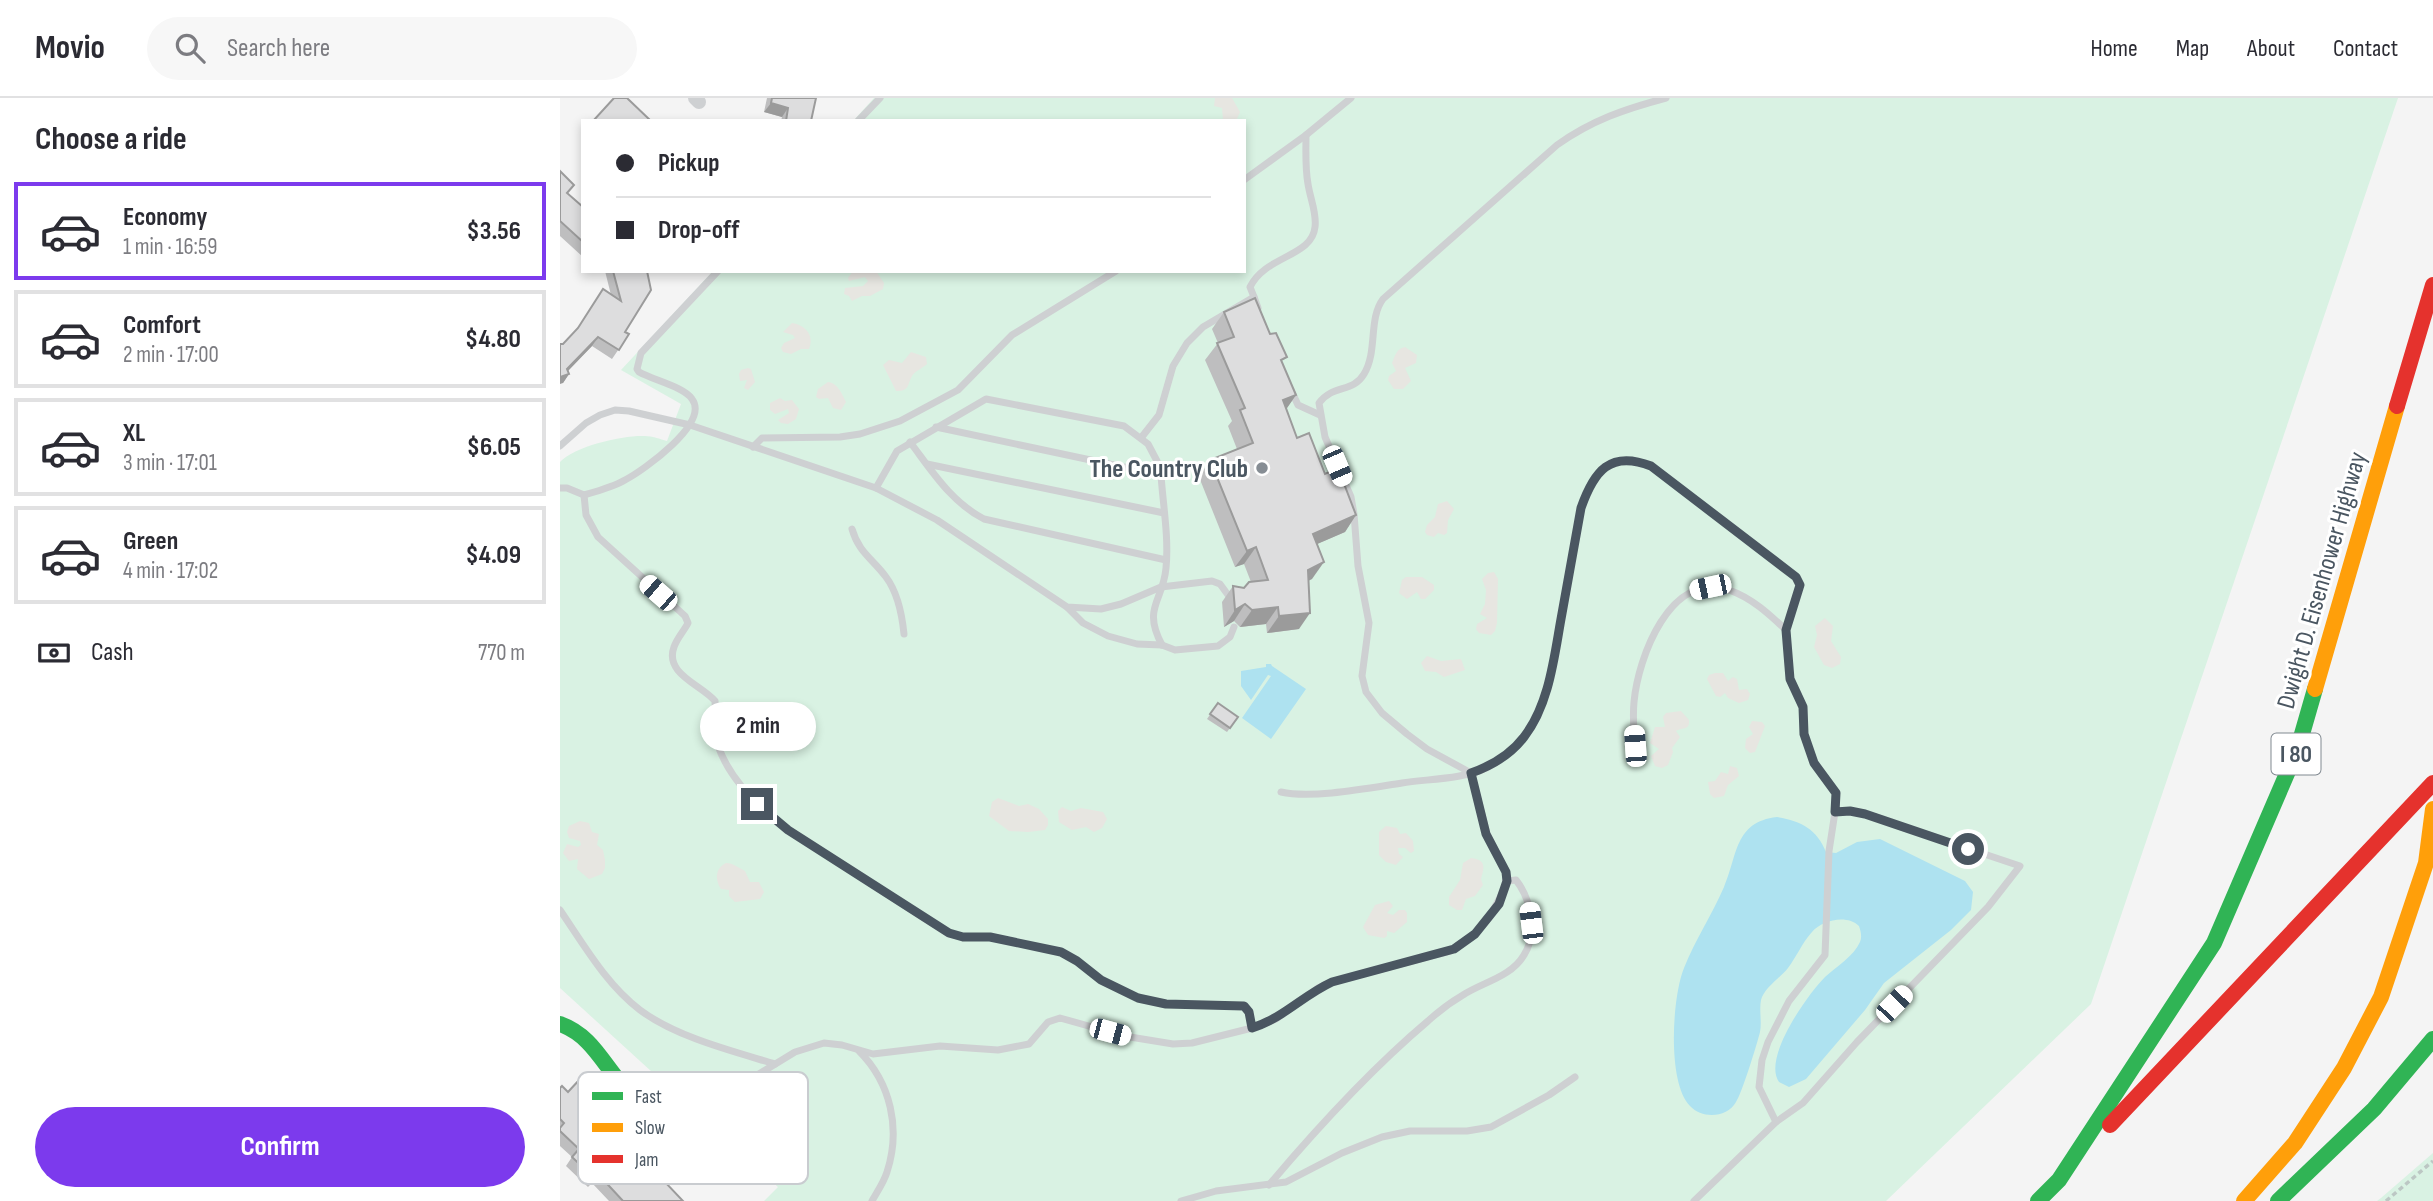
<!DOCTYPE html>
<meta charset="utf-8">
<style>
body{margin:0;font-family:"Sofia Sans Condensed",sans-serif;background:#f7f7f7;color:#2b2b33;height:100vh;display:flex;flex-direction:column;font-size:26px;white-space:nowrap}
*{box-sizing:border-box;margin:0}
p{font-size:23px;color:#7c7c81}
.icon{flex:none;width:38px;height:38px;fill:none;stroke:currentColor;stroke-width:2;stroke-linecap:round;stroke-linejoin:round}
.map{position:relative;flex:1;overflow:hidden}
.panel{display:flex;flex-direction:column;background:#fff;width:560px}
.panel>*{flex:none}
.top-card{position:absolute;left:21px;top:21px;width:665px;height:154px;border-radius:0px;box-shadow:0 4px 10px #0003;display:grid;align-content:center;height:154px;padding:0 35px;background:#fff}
.end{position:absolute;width:32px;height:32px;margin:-16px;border:9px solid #4a5661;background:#fff;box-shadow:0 0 0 4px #fff}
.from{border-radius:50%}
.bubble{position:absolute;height:49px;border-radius:24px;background:#fff;box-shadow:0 4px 10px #0003;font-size:23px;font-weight:700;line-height:49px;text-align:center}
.car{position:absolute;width:21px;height:42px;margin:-21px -10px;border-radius:9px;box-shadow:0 0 5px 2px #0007;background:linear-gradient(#fff 24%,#345 0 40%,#fff 0 76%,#345 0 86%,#fff 0)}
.top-card b{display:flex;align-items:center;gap:24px;height:66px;font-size:26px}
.top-card b+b{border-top:2px solid #e1e1e2}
.top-card i{width:18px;height:18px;background:#2b2b33}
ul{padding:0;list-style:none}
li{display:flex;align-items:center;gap:21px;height:98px;margin:0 14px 10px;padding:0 21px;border:4px solid #e1e1e2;border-radius:0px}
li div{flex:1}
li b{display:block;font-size:26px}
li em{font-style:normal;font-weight:700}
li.selected{border-color:#7c3aed}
li>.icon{width:63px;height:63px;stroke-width:1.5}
h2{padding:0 35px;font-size:32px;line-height:84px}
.pay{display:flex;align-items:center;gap:18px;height:77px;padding:0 35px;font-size:26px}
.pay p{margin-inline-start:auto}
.action{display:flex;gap:14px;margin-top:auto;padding:14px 35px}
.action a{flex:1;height:80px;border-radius:42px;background:#7c3aed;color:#fff;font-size:28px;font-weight:700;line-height:80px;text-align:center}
header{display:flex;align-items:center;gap:42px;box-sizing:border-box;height:98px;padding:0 35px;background:#fff;border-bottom:2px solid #e1e1e2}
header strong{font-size:33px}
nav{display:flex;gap:38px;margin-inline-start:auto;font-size:24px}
.search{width:490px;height:63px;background:#f7f7f7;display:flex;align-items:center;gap:18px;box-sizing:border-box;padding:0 24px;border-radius:38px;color:#7c7c81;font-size:26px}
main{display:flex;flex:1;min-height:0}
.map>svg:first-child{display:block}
.green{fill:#d9f2e3}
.sand{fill:#e7e6e1}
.water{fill:#aee2f0}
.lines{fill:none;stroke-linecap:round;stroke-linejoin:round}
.path{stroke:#bcc7c4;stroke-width:3.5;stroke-dasharray:5 3.5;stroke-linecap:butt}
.lane{stroke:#ced0d2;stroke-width:7}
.street{stroke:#ced0d2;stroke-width:14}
.fast{stroke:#30b455;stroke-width:16}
.slow{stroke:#ff9f0a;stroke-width:16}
.jam{stroke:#e5322d;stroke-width:16}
.wall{fill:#bebebf}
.shaded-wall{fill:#9b9b9b}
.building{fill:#ddddde;stroke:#9b9b9b;stroke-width:2}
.route{stroke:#4a5661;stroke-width:9}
.poi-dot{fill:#868d94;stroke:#fff;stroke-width:2.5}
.labels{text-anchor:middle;stroke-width:6;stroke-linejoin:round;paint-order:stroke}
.shield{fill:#fff;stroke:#808990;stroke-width:2}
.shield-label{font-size:24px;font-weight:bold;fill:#4a5661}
.poi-label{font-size:26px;font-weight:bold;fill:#4a5661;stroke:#fff;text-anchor:end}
.street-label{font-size:26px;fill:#4a5661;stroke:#fff}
.key{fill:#fff;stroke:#c9ccd0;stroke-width:2}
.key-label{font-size:19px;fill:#4a5661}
</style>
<header>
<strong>Movio</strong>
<div class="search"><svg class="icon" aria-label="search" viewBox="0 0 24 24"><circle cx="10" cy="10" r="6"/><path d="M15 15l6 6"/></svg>Search here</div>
<nav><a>Home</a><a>Map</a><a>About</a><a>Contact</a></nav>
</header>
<main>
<section class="panel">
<h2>Choose a ride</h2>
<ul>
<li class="selected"><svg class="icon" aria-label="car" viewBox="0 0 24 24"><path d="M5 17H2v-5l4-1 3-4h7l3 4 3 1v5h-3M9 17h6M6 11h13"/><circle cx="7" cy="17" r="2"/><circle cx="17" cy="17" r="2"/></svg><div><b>Economy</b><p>1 min · 16:59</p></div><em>$3.56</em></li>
<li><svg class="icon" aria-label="car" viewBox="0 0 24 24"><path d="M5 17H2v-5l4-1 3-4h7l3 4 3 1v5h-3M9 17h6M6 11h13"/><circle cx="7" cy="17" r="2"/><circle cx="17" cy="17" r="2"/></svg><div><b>Comfort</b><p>2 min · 17:00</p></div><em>$4.80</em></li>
<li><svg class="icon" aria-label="car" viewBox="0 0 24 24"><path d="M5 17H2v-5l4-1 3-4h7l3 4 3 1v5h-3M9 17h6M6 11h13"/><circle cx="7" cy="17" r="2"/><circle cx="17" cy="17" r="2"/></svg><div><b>XL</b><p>3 min · 17:01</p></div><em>$6.05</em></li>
<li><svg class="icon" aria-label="car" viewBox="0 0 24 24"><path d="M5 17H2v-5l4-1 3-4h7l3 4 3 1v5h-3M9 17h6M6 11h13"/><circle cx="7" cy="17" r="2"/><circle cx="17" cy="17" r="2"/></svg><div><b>Green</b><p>4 min · 17:02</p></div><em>$4.09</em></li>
</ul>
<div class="pay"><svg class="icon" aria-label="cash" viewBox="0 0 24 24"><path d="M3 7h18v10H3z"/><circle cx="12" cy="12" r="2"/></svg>Cash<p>770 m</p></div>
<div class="action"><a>Confirm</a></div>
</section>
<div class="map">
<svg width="1873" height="1103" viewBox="0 0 1873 1103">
<rect width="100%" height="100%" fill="#f4f4f4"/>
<g class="green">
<path d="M314,0H1838L1531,906L1326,1103H204L218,1089L0,890V364C15,348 63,337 85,338C92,338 100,341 107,343L121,306L61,272L153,173H684V23H293Z"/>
<path d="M1873,1055V1103H1817L1821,1100Z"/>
</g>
<g class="sand">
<path d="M655,0H672L680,14L676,23L663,22L662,10L654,8Z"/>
<path d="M293,173H316L324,185L323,191L310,198H302L292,203L289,198L284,196L285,190L303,188L308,183L305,179L289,183L288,180Z"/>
<path d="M232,225C245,227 255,237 249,251H241L231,256L223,254L221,250L224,245L235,240L233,237L223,234Z"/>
<path d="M845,249L857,257L856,265L845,270L851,283L843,291H834L828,282L829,278L836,273L832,265C835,258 836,251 845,249Z"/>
<path d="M351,254L366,259L367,266C363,270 355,273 352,278C347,287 350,293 336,293L323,267L329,262L342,265Z"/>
<path d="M188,270L191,271L195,284L188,292L184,290L187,282L180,283L179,276L181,272Z"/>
<path d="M268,284C278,285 282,296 286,304L281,312L273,310L268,300L259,301L256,299L258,291Z"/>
<path d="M220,300L225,303L232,302L239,311L236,321L228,326L221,325L218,322L229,315L228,311L215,316L210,312V305Z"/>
<path d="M887,403L894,411L888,422L887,435L884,437L878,435L874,439L867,437L865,434L867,427L875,419L878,406Z"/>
<path d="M934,474L938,481L937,525L935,533L931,537L919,535L916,531L917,526L927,520L920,516L925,506L926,492L922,481L928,475Z"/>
<path d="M846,479H862L874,487V492L865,501H861L857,494L847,501L839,495L842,482Z"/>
<path d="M1265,520L1273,528L1271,543L1281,559L1280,566L1272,570L1264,567L1254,549L1257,537L1255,528Z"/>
<path d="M867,558L881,563L901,561L905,572L884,579L876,574L865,573L861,565Z"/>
<path d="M1155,575H1163L1168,583L1173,579L1177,581L1179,592L1187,591L1190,596L1188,602L1179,605L1168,600L1165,595L1160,599L1156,598L1147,581L1149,577Z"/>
<path d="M1121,613L1129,622C1130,633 1122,629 1116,633L1120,639L1112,650L1113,654L1108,667L1102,670L1095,668L1091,658L1099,651L1090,645L1095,629H1105L1103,619L1106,615Z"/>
<path d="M1192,623L1202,624L1205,628L1195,654L1190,655L1185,650L1186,641L1193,636L1189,629Z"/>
<path d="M1170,668L1177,670L1179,678L1168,687L1164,698L1154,700L1150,696L1148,684L1155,683L1161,674L1168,676Z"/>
<path d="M438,700L459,708L468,706L479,711L488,721V727L485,732L468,734L449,733L429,718L432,704Z"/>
<path d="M502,709L511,713L521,710L543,714L547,721L542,730L534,734L526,729L512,732L499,724L498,713Z"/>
<path d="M20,723L29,725L32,734L39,736L37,747L43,752L45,762V770L42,776L29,781L17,771L18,761L9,763L3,755L7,746L18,749L21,747L20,743L9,740L7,734L9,728Z"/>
<path d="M826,728L837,730L840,736L846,735L853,743L854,753L851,755L845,750H838L839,756L843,759L836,767L826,764L819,757V734Z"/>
<path d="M911,760C927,762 924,770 921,781L923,787L915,798L906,801L902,812H897L889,807V799L900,782L903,765Z"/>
<path d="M166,765C173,765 179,770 185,773L190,784H199L204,794L200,801L175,804L169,798V792L161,791C155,782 155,770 166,765Z"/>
<path d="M829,803L833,808L827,815L833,817L839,812H845L847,815V824L834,835L827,833V838L824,840L808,837L803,829L815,807Z"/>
</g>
<g class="water">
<path d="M706,566H711L712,568L746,591L711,641L682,620L711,578L708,577L691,602L681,588V573L706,569Z"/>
<path d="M1217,719C1241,723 1257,731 1266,754L1276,755L1297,744L1320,741L1405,783L1413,794L1411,812L1391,832L1324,885L1305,912L1246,981L1229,989L1219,984C1202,960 1248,896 1265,879C1276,869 1294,858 1300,844C1302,839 1301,834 1299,828C1287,816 1262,822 1252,834C1242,845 1237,858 1228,870C1221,879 1204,890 1201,902C1199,912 1202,924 1200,934C1197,946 1182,995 1176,1004C1167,1020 1142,1021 1130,1008C1107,985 1112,899 1124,870C1135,842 1152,817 1164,789C1178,757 1174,724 1217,719Z"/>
</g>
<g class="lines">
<path class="path" d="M1826,1103L1873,1063"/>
<g class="lane">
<path d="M298,23L320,0"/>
<path d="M684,82L746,37"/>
<path d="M694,199L690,189C706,157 752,159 755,129C757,115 750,100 748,86C745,70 746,53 746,37L791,0"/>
<path d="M731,292L738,307L760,317"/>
<path d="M376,329L601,377"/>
<path d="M581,340L599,317L613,268L627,245L643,229L694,199L698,210"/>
<path d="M350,344C372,373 391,404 424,421L606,462"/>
<path d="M0,348L26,325L40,317L55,312L69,313L130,327L316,390L377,422L507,509L541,511L561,506L601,489L652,483L660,486L671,501"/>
<path d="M193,349L202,340L280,339L300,336L340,323L398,292L452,237L556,173"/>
<path d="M367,366L604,415"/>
<path d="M0,390H7L24,397C38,393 53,389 65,382C84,372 150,325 132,301C124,289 93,282 79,274L77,271L81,255L158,173"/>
<path d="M316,390L337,353L426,301L564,328L588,346L597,363L601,377C603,407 609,440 606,470C603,504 582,509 602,547"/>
<path d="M24,397L26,417L38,439L125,518L128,525C124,533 117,540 114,549C104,576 142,587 155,603C156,612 153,622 154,631C160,673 196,707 228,732L389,836L403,839H430L501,854L517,863L541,882L578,900L606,906L684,908L689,914L692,930"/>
<path d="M292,431C299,455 312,460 326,479C338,495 342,516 344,536"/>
<path d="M508,510L523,525L548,538L577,546L602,547L615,552L658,548L670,539L674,529"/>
<path d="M1076,664C1075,644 1072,624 1074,604C1078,560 1110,472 1169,492C1192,500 1209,516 1226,532"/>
<path d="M721,694C752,701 809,690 842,685C867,681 904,681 926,670C946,660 965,642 975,623C989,594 994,561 999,530C1007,490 1014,450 1021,410C1034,373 1050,352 1091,368L1236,479L1240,487L1226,532L1230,581L1243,609L1244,636L1254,665L1276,695L1275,714L1290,713L1305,716L1460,768L1428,809L1297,944L1243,1005L1216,1024"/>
<path d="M0,812C24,847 46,886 80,912C116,939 172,953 215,966"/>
<path d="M299,953C331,985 341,1031 327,1074C324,1084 317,1094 312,1103"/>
<path d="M114,1022L143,1010L235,954L264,945L282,947L313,956L380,948L438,952L469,946L488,924L500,920L564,938L613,946L632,945L692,930L716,921L758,890L772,884L890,853L915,836L929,820L945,790L946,773L927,736L911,675L867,651L847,636L822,615L806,594L802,578L809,525L798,468L794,416L791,399L765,339L759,305C773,286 793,295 804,276C818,253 808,221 823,201L997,47C1032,22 1065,11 1106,0"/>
<path d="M709,1087C758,1029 810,972 868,923C879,913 891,904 903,897C923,884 951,879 964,857C978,835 971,801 956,782L947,783"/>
<path d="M621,1103L656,1093L726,1084L782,1055L822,1039L850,1033H907L931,1029L989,997L1015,979"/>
<path d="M1134,1103L1216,1024L1199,989L1202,962L1208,944L1229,903L1265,857L1269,753L1275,714"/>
</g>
<path class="street" d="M135,0L139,4"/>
<g class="fast">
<path d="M0,926C36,939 45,973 72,997C88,1012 109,1020 125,1034"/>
<path d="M1478,1103L1499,1082L1654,845L1738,650L1755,591"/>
<path d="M1718,1103L1814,1011L1873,941"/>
</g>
<g class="slow">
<path d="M1755,591L1837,308"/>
<path d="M1684,1103L1735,1045L1784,970L1821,899L1866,765L1873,711"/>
</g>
<g class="jam">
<path d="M1837,308L1873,187"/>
<path d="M1550,1027L1873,685"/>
</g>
</g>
<g class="wall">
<path d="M207,0H256L251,23H221L222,19L204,14Z"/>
<path d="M0,73L8,96L23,109V159L0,138Z"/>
<path d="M45,173H87L65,234L69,236L52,261L32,248L8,273L9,276L3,285V246L51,197Z"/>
<path d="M664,214L722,265L736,297L726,311L737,340L796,417L785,434L757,446L752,481L748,482L739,531L707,535L706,526L680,529L674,523L664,529L662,504L673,488L684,490L691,484L684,466L675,469L639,379L650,362L677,351L668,328L672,323L645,262L658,245L652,231Z"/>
<path d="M658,605L678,619L667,634L647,621Z"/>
<path d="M0,990L8,994L55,1026L73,1035L64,1047L123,1103H49L32,1085L28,1089L6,1068L12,1059L0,1048Z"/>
</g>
<g class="shaded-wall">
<path d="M211,5L228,10L222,19L204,14Z"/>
<path d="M38,239L32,248L3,278L9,276L3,285L0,286V279Z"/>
<path d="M736,297L725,313L723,302Z"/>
<path d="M796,417L785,434L741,453L753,436Z"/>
<path d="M696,449L684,466L675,469L687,453Z"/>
<path d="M764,464L752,481L736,489L748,472Z"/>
<path d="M685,506L674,523L664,529L675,512Z"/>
<path d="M718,509L706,526L680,529L692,512Z"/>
<path d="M750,515L739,531L707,535L719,518Z"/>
</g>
<g class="building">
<path d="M54,0H67L91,23H33Z"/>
<path d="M212,0H256L251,23H226L228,10L211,5Z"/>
<path d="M0,73L14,87L7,95L23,109V144L0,123Z"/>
<path d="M53,173H87L91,192L65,234L69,236L59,252L38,239L7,271L9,276L0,279V246H3L18,230L43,191L61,203Z"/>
<path d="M695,200L710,236L716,235L727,259L721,262L736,297L723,302L737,340L749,335L765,376L778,370L796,417L753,436L764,464L748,472L750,515L719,518L718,509L692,512L685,506L675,512L673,488L684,490L689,484L708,482L696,449L687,453L650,362L693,345L680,312L685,310L657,245L674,239L664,214Z"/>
<path d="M658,605L678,619L670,630L650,616Z"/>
<path d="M21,980L37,994L29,1002L55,1026L59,1022L73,1035L63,1046L85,1068L87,1065L123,1103H63L38,1076L34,1080L12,1059L19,1051L0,1033V1030L4,1025L0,1021V990L2,988L8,994Z"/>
</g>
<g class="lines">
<path class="route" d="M197,706L228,732L389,835L403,839H430L501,854L517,863L541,882L578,900L606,906L684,908L689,914L692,930C725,919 742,898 772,884L894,851L915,836L939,806L947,783L946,774L926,736L911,675C931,668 951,656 964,639C989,607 994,560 1001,521C1008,484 1014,447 1021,410C1034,373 1050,352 1091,368L1236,479L1240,487L1226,532L1230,581L1243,609L1244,636L1254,665L1276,695L1275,714L1290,713L1305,716L1408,751"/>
</g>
<circle class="poi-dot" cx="702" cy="370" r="7"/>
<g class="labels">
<rect class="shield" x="1711.5" y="635.5" width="49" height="41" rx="5"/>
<g class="shield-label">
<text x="1736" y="664">I 80</text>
</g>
<g class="poi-label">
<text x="688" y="379">The Country Club</text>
</g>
<g class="street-label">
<text transform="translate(1761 482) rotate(-74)" y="9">Dwight D. Eisenhower Highway</text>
</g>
</g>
<rect x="18" y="974" width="230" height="112" rx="10" class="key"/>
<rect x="32" y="994" width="31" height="8" fill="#30b455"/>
<rect x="32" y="1025" width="31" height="9" fill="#ff9f0a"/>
<rect x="32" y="1057" width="31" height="8" fill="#e5322d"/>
<g class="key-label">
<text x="75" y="1005">Fast</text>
<text x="75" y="1036">Slow</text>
<text x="75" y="1068">Jam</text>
</g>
</svg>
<i class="end from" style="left:1408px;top:751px"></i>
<i class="end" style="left:197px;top:706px"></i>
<div class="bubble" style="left:140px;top:604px;width:116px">2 min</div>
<i class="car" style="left:777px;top:368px;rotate:157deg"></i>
<i class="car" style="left:1150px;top:489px;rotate:258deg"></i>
<i class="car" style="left:98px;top:495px;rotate:311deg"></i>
<i class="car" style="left:1075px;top:648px;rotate:356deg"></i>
<i class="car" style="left:971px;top:825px;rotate:353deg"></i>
<i class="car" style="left:1334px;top:906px;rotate:44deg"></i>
<i class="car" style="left:550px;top:934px;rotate:105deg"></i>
<div class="top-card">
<b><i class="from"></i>Pickup</b>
<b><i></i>Drop-off</b>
</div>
</div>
</main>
